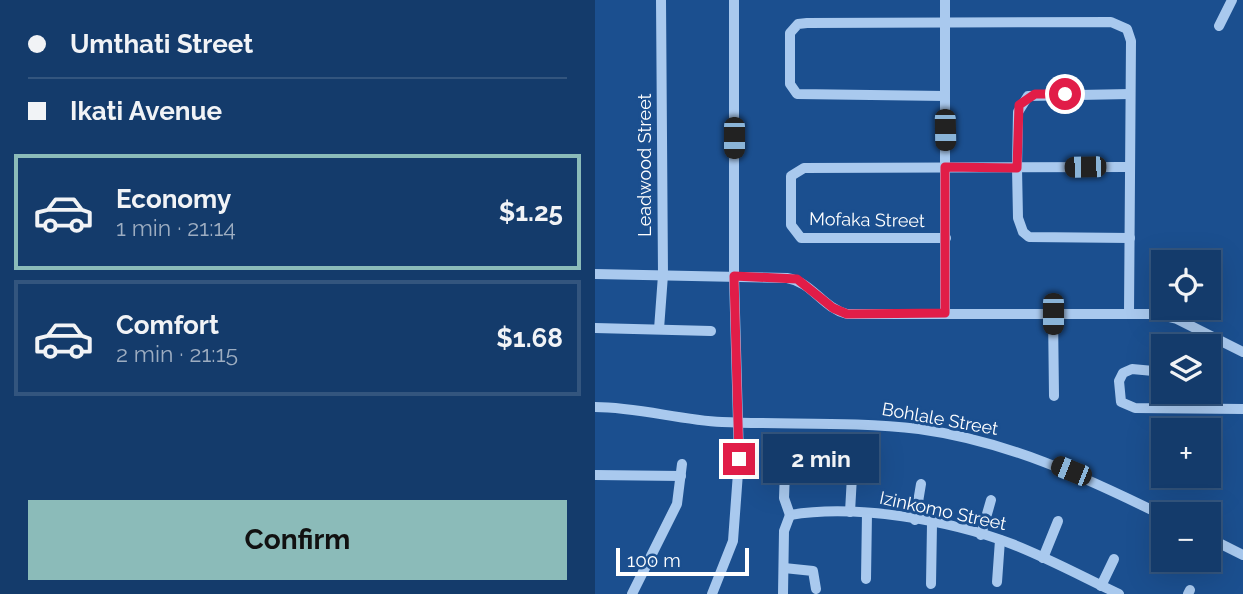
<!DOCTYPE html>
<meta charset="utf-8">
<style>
body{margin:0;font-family:Raleway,sans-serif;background:#1d4271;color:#f1f3f6;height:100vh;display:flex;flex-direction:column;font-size:26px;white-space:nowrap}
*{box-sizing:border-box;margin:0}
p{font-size:23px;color:#9dadc1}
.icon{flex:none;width:38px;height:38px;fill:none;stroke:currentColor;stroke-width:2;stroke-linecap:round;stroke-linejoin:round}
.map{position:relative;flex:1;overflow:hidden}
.drawer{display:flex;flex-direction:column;background:#143b6b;width:595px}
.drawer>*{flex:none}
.hud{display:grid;align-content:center;height:154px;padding:0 28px;background:#143b6b}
.buttons{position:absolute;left:556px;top:250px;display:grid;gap:14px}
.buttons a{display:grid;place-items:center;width:70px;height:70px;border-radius:0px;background:#143b6b;box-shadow:0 7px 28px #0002,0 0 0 2px #33557e;font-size:35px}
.scale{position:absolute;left:21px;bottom:18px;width:133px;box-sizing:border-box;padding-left:7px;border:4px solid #fff;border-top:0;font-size:19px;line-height:24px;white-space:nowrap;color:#fff;-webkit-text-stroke:5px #1b4f8f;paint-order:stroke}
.end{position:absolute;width:32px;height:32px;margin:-16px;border:9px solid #e11d48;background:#fff;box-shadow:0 0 0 4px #fff}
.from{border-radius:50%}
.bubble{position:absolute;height:49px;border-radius:0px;background:#143b6b;box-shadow:0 7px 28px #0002,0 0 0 2px #33557e;font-size:23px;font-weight:700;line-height:49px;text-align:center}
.car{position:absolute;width:21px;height:42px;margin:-21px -10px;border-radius:9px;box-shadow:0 0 5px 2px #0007;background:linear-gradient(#222 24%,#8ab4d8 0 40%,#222 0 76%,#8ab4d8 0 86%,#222 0)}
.hud b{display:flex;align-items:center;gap:24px;height:66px;font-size:26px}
.hud b+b{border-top:2px solid #33557e}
.hud i{width:18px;height:18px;background:#f1f3f6}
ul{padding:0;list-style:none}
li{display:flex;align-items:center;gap:21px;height:116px;margin:0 14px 10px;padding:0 14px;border:4px solid #33557e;border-radius:0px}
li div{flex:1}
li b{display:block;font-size:26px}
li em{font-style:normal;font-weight:700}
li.active{border-color:#8bbbb9}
li>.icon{width:63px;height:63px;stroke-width:1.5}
.primary-button{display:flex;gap:14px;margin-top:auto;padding:14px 28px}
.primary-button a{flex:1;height:80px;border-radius:0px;background:#8bbbb9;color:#111;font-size:28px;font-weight:700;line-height:80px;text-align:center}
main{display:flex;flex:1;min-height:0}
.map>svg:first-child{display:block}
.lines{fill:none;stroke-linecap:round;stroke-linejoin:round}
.minor{stroke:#a9c9ee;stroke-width:10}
.route{stroke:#e11d48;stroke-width:9}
.labels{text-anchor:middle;stroke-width:6;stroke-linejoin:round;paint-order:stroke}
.street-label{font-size:18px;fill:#fff;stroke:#1b4f8f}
</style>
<main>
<section class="drawer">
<div class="hud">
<b><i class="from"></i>Umthati Street</b>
<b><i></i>Ikati Avenue</b>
</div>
<ul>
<li class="active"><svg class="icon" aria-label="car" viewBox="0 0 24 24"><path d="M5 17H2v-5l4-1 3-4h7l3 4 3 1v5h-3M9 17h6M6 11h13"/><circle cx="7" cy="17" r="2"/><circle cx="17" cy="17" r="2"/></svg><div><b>Economy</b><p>1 min · 21:14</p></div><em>$1.25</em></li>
<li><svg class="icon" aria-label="car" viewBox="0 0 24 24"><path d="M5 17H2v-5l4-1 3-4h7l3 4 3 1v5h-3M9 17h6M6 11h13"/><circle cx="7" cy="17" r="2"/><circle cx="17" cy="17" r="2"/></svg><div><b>Comfort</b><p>2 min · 21:15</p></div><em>$1.68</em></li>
</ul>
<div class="primary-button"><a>Confirm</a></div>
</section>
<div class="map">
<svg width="648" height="594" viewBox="0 0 648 594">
<rect width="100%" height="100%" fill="#1b4f8f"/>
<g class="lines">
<g class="minor">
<path d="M350,0V313"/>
<path d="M624,26L637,0"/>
<path d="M350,96L202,94L195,84V33L203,24L212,23L516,22L532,29L536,41L534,313"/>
<path d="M351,238H206L196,225V176L209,168L535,167"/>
<path d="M535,238L434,237L428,232L423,218L422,168L423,112L433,96L535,94"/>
<path d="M0,274L192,278C217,282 228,308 252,314H561L582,319L648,352"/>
<path d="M458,314L459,396"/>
<path d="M0,328L116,331"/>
<path d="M64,329L68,275L66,0"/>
<path d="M569,372L537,369L528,373L524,381L526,402L540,408L648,409"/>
<path d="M574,392V408"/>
<path d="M0,407C43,407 84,420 127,422C193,425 258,421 324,429C412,441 490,477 569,516"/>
<path d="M190,471L189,498L195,515"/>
<path d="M0,475L86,476"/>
<path d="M255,512L257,476"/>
<path d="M195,515C261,504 355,520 417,544C453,558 488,577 524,594"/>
<path d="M320,520L326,484"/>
<path d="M386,535L396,500"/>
<path d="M614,538L648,555"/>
<path d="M448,558L463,521"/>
<path d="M189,568L218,571L221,589"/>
<path d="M271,579L272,513"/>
<path d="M402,582L405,540"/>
<path d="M336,584L337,524"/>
<path d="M506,586L519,559"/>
<path d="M37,594L82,504L87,464"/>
<path d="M117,594L138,541L144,459L139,276V0"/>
<path d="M188,594L189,531L195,515"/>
<path d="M593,594L595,590"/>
</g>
</g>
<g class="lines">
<path class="route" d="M144,459L139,276L202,279L238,308L252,314L350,313V167L422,168L424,105L440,94H470"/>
</g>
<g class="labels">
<g class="street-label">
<text transform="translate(50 165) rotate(-90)" y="6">Leadwood Street</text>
<text transform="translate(272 220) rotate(1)" y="6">Mofaka Street</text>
<text transform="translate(345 419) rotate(10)" y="6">Bohlale Street</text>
<text transform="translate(348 511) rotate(12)" y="6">Izinkomo Street</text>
</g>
</g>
</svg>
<div class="buttons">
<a><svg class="icon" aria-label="locate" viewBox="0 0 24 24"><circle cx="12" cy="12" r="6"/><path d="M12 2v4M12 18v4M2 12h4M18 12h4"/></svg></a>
<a><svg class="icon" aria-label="layers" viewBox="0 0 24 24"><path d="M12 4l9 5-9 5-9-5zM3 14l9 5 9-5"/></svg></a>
<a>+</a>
<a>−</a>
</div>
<div class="scale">100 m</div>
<i class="end from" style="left:470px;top:94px"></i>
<i class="end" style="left:144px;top:459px"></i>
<div class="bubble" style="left:168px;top:434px;width:116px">2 min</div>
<i class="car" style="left:350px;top:130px;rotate:179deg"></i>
<i class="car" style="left:139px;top:138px;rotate:180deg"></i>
<i class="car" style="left:490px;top:167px;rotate:269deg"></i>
<i class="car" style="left:458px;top:314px;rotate:180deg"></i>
<i class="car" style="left:476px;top:471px;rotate:292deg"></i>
</div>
</main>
